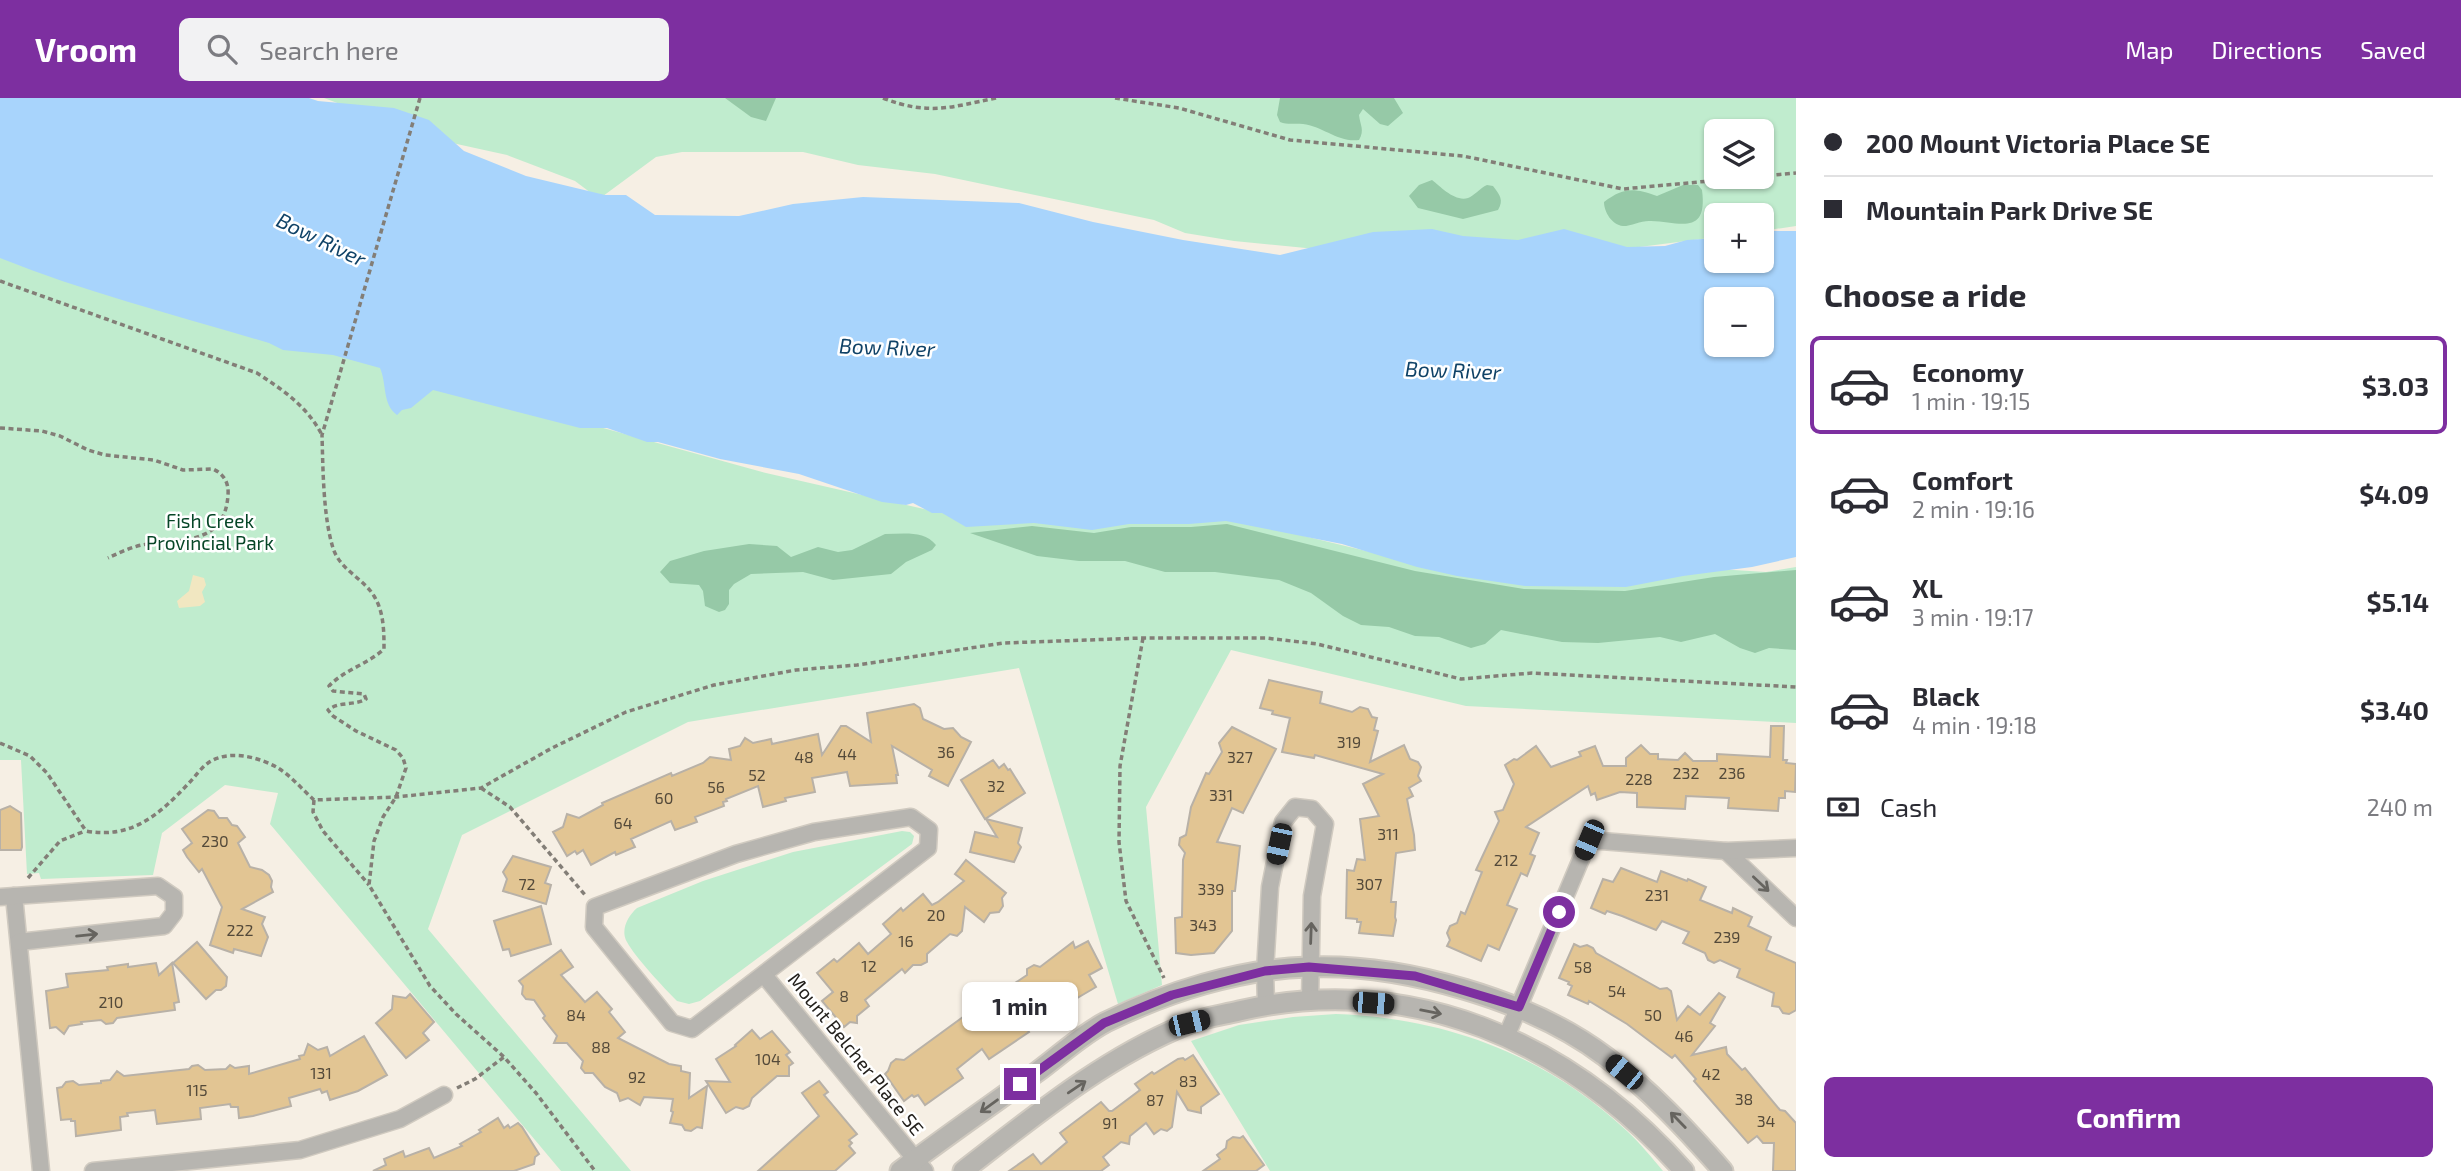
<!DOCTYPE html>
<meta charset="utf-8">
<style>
body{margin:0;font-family:"Exo 2",sans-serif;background:#f2f2f3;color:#2b2b33;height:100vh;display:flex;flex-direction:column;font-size:26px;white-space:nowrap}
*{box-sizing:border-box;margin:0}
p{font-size:23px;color:#7c7c81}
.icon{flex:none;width:38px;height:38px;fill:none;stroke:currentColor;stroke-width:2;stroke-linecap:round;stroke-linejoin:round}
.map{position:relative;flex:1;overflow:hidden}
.side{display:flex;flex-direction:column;background:#fff;width:665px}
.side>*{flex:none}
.hud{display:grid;align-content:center;height:154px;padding:0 28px;background:#fff}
.fabs{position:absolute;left:1704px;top:21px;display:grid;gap:14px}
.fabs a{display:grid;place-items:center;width:70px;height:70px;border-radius:10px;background:#fff;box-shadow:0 2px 5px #0004;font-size:35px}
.end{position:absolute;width:32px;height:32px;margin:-16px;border:9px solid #7d2fa0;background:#fff;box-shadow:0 0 0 4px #fff}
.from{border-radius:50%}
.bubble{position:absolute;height:49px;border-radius:10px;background:#fff;box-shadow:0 2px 5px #0004;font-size:23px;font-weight:700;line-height:49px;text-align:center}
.car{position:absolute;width:21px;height:42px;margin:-21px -10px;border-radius:9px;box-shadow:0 0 5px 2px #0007;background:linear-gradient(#222 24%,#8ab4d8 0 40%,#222 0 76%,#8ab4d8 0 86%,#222 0)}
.hud b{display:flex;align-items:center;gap:24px;height:66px;font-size:26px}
.hud b+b{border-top:2px solid #e1e1e2}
.hud i{width:18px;height:18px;background:#2b2b33}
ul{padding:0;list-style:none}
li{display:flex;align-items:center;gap:21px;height:98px;margin:0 14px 10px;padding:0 14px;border:4px solid transparent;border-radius:10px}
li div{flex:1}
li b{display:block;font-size:26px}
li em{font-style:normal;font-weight:700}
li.selected{border-color:#7d2fa0}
li>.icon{width:63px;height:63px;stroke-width:1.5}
h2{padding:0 28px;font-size:32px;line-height:84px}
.pay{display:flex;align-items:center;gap:18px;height:77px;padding:0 28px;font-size:26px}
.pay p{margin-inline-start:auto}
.button{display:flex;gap:14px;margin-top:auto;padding:14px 28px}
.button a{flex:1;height:80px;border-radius:10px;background:#7d2fa0;color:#fff;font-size:28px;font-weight:700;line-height:80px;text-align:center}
header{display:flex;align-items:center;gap:42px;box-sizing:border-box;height:98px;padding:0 35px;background:#7d2fa0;color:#fff}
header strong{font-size:33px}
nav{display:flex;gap:38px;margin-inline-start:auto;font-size:24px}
.search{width:490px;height:63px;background:#f2f2f3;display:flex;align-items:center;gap:18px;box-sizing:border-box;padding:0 24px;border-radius:10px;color:#7c7c81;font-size:26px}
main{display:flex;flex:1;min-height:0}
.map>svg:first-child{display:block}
.green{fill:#c0ecce;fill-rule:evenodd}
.forest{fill:#96c9a7}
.sand{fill:#f1e7c1}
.water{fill:#a8d4fc;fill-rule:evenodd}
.building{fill:#e2c593;stroke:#b8b1a7;stroke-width:2}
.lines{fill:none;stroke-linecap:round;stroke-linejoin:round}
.minor-casing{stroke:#d0cac0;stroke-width:19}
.tertiary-casing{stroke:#d0cac0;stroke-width:23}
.path{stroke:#837e77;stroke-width:3.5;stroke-dasharray:5 3.5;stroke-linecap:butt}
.minor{stroke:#b7b5b0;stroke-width:16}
.tertiary{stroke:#b7b5b0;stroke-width:19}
.oneway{stroke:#66645f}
.route{stroke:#7d2fa0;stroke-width:9}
.labels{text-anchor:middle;stroke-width:5;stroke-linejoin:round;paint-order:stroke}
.number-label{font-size:16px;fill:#544a3a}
.park-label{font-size:19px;fill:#064627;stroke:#fff}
.street-label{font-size:19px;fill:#24211d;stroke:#fff}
.water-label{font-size:21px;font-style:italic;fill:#0f4267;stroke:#fff}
</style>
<header>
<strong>Vroom</strong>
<div class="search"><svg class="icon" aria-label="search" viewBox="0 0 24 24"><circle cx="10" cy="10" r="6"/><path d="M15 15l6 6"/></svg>Search here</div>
<nav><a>Map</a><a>Directions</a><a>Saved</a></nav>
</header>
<main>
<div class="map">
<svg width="1796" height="1073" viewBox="0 0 1796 1073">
<rect width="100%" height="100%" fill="#f6efe4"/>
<g class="green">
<path d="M324,0H1796V128L1762,133V117H1717V139L1624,151H1316L1234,143L1185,135L1154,122L935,76L858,67L803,54H682L656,59L599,101L575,83L507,57L434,41ZM1717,33H1762V79H1717Z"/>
<path d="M0,117L513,305L766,375L924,411L1004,420L1238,422L1395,460L1685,469L1766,474L1796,469V625L1466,608L1231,552L1146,709L1162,887L1118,906L1019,570L688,624L462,737L428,831L631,1073H561L270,726L278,695L225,687L162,735L153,777L41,781L39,775L27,776L21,662H0Z"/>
<path d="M902,733L910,734L914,738L912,746L700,903L689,906L677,903C664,890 635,859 627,844C620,832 628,818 637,810L703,783L793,754Z"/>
<path d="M1336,916C1446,920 1546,957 1627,1033C1640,1045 1652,1060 1663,1073H1270L1191,943L1239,927L1293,919Z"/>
</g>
<g class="forest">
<path d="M725,0H776L766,23L751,19Z"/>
<path d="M1280,0H1394L1403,15L1388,28L1380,26L1363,11L1359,17C1360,27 1365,32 1359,42C1339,45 1322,28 1303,26C1294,25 1288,27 1280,24L1277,17Z"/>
<path d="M1432,82C1441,89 1455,104 1468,100C1474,98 1480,90 1487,87L1493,88C1500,97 1504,102 1498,112L1463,121L1418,110L1409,98L1419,87Z"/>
<path d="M1683,87H1698L1702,92C1708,138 1680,124 1651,123C1642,122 1632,128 1623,128C1612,127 1604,114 1604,104C1624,89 1634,90 1657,98Z"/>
<path d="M1227,426L1415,473L1524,491L1625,493L1714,479L1796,472V552L1769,550L1755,555L1740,550L1715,536L1681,544L1660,539L1598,545L1562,544L1501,532L1485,546L1471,550L1439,539L1415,538L1389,529L1361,527L1343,518L1311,495L1279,482L1215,474H1165L1125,463H1079L1037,458L970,435L1032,428L1094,435L1131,429H1191Z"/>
<path d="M885,436C903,436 924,432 936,447L932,452L906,464L891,476L833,482L803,474L751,476L734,486L729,492V506L725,512L719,514L705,508L703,493L699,487L670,485L660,474L670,463L704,453L749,446L777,448L791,459L818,449L838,454L852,452Z"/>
</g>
<path class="sand" d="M193,477L204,480L206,487L202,494L205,504L200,508L179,510L177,503L189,493Z"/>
<path class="water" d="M0,0H309L318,3L394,10L429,22L464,53L526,78L605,97H626L655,117L739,118L793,106L863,99L1019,105L1093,124L1183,142L1280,157L1373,134L1432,131L1463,138L1518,142L1564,131L1627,149L1665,148L1687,142L1717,140V163H1762V133H1796V459L1752,469L1683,478L1626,489L1525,488L1457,478L1417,469L1342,446L1226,423L1189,426H1129L1092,432L1034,425L966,429L942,415H932L913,405L906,407L882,404L799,376L720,361L658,344H647L607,330H580L433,292L411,310L402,312L397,317C382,306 387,286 380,270L333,257L283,252L269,245C179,218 87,195 0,160ZM1717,201H1762V247H1717Z"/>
<g class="building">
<path d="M1269,582L1322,594L1320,605L1352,614L1360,609L1368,611L1372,619L1377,620L1374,632L1378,633L1370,664L1404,647L1410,661L1418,664L1421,669L1418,678L1421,683L1409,690L1413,698L1407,701L1414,737L1415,752L1396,755L1391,804H1396L1395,819L1396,822L1393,838L1359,835L1361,824H1357V821L1346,820L1347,772L1354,773L1357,761L1365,762L1360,721L1379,718L1363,686L1383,676L1315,657L1314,660L1282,654L1290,620L1272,616L1273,613L1260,610Z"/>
<path d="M914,606L920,610L923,621L944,631L953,630L961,639L971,644L948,688L929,678L932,672L892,648L898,677H896L897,685L850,688L847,674L812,680L815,694L785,700L786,703L763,709L758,688L726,701L727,703L723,704L724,708L695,719L697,724L675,732L671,723L631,741L635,749L616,757L615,754L591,767L583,752L577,756L575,753L567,758L553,734L563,729L567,716L579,720L603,707L602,705L671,675L672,678L703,665L710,659L731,662L729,651L740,648L745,640L753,645L771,641L772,646L818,636L822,657L841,628H846L871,644L867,615Z"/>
<path d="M1771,628H1784L1783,662H1787L1786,665L1796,666L1795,694L1785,693V700H1779L1778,713L1728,710L1729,700L1686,698L1685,711L1637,709V695L1620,694L1597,702L1595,695L1591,697L1588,688L1526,729L1539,735L1530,756L1535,758L1527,778L1521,775L1507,807L1517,811L1499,852L1488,847L1481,863L1447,848L1450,842L1447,835L1450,828L1457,825L1461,814L1465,816L1482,774L1476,772L1499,723L1495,714L1503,712L1514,686L1505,667L1514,661L1517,662L1536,648L1551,669L1581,658L1579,654L1595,648L1603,668H1626V660L1641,647L1650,656H1658V661L1678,662L1685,655L1693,663H1717V656L1770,659Z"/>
<path d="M1232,629L1276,651L1243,715L1232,710L1217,744L1240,748L1235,793H1232V833L1214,855L1191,857L1176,855L1175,820L1182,819L1183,762L1185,755L1179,747L1180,740L1186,737L1191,709L1206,675L1209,676L1222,654L1219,645Z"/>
<path d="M993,662L999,670L1004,666L1008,672L1010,671L1025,695L985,721L961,682Z"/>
<path d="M10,708L21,715L22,749L21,752H0V712Z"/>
<path d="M208,712L214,713L219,720H227L232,727L237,728L245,739L238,745L250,769L262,772L269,777L272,783L271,789L273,794L242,811L265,819L262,826L268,839L261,858L234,851L233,855L210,847L222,809L202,771L199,774L187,759L183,752L192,745L182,731Z"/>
<path d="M986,721L1022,730L1018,745L1021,749L1014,764L970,754L975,734L997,739Z"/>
<path d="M513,758L551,769L545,785L551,787L546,806L503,793L507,781L503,774Z"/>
<path d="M966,762L1006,795L1002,800L1003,808L999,814L990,815L984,824L965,809L962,833L957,838L950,836L927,856V864L921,867H913L905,875L902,871L865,902L869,908L857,918V925L850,924L844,929L822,903L833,894L817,875L834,861L837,864L859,845L868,856L891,836L883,826L901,810L903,813L923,796L932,807L938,804L964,783L955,776Z"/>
<path d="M1621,770L1657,784L1661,773L1687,783L1688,781L1706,789L1700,802L1732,815L1733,810L1752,819L1748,828L1771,839L1766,852L1796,865V912L1789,916L1783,915L1779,909L1772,908L1774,895L1737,879L1740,871L1720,862L1714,865L1708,862L1705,855L1683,845L1689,834L1662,823L1656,832L1622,818L1607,813L1605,816L1591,810L1603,781L1613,784Z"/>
<path d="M541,808L551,846L511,858L509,851L503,852L494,823Z"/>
<path d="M1088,843L1102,870L1089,877L1096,889L1074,902L1076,904L1057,916L1050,905L1025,922L1026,924L1023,926L1029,934L989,961L982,951L957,971L963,980L925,1007L918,997L914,999L912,997L904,1003L885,976L888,973L891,965L896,961L904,962L963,919H966L998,892L1000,895L1027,877V871L1034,867L1040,869L1073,844L1075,850Z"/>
<path d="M197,844L227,879L226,888L221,892H216L206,901L173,865Z"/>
<path d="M1574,846L1580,849L1587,847L1593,850L1596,855L1660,891L1667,890L1671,893L1677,922L1688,908L1700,917L1719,895L1725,899L1710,925L1715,928L1692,957L1726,949L1727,956L1742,972L1745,970L1780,1012L1785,1013L1796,1025V1073H1773L1774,1045H1763L1757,1038L1748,1045L1694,983L1696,981L1675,957L1672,960L1627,926L1589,903L1588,906L1568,897L1572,888L1568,886L1569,884L1559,880Z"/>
<path d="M561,852L573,869L561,877L585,904L597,894L612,911L609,914L625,934L618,940L669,966L681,968V973L690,975L689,1000L707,988L702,1030L697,1029L691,1033L685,1032L682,1027L670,1025L673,1014L671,1013L673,1001L644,999L640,1007L628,1000L620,1003L617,995L605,989L593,975H585L581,970L583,963L567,945H554L557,938L543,920L545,918L534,902L526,901L522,896L523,888L519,883Z"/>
<path d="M156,865L159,877L172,865L179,904L174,905L175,912L117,920L113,925L106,926L101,922L81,924L82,926L69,928L64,936L56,929L50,930L46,893L68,889L66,876L108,872L107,869L128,866V869Z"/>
<path d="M410,896L434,924L423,935L429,942L406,960L376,925L392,911L393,898L406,900Z"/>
<path d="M752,932L760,941L772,933L790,954L786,957L793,965L789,968V978H777L752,1000L749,1008L743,1011L736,1009L726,1015L706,983L730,984L716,961L736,948L735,947Z"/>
<path d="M364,938L387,977L358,993L330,1002L327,993L322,995L320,991L289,1000L291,1008L253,1018L239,1020L238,1009H231L230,1006L200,1010L201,1021L157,1026L155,1012L127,1015L128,1018L120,1019L121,1032L76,1038L75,1023H71V1021L61,1022L57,990L62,989L66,984L73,983L79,987L101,985V983L110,982L117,973L124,978L189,971L192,968L198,967L205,972L226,971L230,967L235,970L249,968V976L300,961L299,958L304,957L308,946L318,952L327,949L330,958Z"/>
<path d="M1193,957L1219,996L1201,1009V1015L1188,1012L1177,994L1172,1029L1167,1033L1161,1031L1154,1036L1146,1025L1130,1038L1129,1046L1121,1044L1103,1059L1109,1067L1101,1073H1009L1033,1056L1041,1066L1067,1044L1060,1035L1101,1004L1109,1013H1112L1140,992L1135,986L1152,974L1154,976L1178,961L1183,960L1185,962Z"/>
<path d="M819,983L828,994L824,997L857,1036L849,1042L852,1045L849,1048L855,1055L835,1073H758L819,1018L802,995Z"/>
<path d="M498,1020L504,1030L508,1027L510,1030L518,1025L522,1029L539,1056L535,1059L534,1066L514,1073H373L386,1067L384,1061L403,1053L405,1059L429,1050L434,1060L462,1048L460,1046L481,1034L479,1032Z"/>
<path d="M1243,1038L1264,1067L1256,1073H1203L1220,1061L1217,1057L1226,1050L1227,1043L1233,1039L1240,1040Z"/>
</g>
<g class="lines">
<defs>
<g id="minor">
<path d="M911,719L929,732L928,750L692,931L672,925L594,829L595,809L736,756L814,734Z"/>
<path d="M1726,753L1796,820"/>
<path d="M14,798L41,1073"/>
<path d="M0,799L158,788L174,799V815L164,828L19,844"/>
<path d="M764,877L925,1073"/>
<path d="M1266,907L1265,873L1270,789L1283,724L1295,709L1312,711L1325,726L1312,798L1310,903"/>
<path d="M1507,937L1589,742L1726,753L1796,750"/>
<path d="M93,1073L300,1052L400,1021L444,997"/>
</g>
<g id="tertiary">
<path d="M900,1073C945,1039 991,1007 1037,974C1059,958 1081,937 1106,924C1167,894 1239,871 1308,869C1402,865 1531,902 1606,959C1650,992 1687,1032 1723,1073"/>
<path d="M963,1073C1033,1019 1105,959 1188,926C1204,919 1223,917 1239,913C1411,873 1570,944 1684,1073"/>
</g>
</defs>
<use href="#minor" class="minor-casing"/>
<use href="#tertiary" class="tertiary-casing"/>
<g class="path">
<path d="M420,0L322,337C323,370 323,418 333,450C340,472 363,480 374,498C384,514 384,534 384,551C368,566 344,572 329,588L333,593L364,596L366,601C354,608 339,603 328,612L333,618L356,633L396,652L403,660L406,670L396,699L383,719L374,743L369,787L430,888L456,916L504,959L536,995L595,1073"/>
<path d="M883,0C929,18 951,9 996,0"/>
<path d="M1115,0L1179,10L1290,42L1463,58L1623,91L1796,75"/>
<path d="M0,183L257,275C283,292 307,308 322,337"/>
<path d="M0,330L42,333L60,338L88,352L105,357L154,362L183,372L213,371C224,376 229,385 228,397C225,445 184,442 149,446C135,447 121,454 108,460"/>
<path d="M1143,540L1120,668L1119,744L1126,803L1164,880"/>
<path d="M0,645L30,658L47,675L86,733C131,741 158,718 188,686C195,679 202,668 211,663C231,652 259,659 278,670C291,678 303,692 314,702L396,699L481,690L552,650L626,614L714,587L796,572L857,567L1004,545L1143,540H1266L1317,546L1461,581L1532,575L1796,589"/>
<path d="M481,690L510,709L586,798"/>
<path d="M314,702L313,714L323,733L369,787"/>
<path d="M28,780L60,743L85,733"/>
<path d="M457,990L475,981L504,959"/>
</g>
<use href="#minor" class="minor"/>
<use href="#tertiary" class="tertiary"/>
</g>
<defs><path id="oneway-shaft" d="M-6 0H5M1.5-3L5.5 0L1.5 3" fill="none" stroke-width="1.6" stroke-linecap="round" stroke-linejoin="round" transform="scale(1.75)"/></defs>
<g class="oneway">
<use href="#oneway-shaft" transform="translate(1761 786) rotate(43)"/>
<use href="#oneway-shaft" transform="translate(1311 835) rotate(-88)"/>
<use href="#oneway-shaft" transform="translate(87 837) rotate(-6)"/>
<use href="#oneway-shaft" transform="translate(1431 914) rotate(11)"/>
<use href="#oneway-shaft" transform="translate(1077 989) rotate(-34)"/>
<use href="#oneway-shaft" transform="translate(989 1008) rotate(144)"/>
<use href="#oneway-shaft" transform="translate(1678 1022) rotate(-134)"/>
</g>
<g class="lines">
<path class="route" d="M1020,986L1104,925L1172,897L1265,873L1309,869L1415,878L1519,909L1559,814"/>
</g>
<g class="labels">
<g class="number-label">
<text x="1349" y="650">319</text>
<text x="946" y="660">36</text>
<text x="847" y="662">44</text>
<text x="804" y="665">48</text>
<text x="1240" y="665">327</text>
<text x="1686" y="681">232</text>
<text x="1732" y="681">236</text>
<text x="757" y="683">52</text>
<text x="1639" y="687">228</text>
<text x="996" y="694">32</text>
<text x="716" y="695">56</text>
<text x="1221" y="703">331</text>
<text x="664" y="706">60</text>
<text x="623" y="731">64</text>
<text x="1388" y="742">311</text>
<text x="215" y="749">230</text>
<text x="1506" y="768">212</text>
<text x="527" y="792">72</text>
<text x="1369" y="792">307</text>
<text x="1211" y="797">339</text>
<text x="1657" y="803">231</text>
<text x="936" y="823">20</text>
<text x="1203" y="833">343</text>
<text x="240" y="838">222</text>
<text x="1727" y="845">239</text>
<text x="906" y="849">16</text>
<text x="869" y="874">12</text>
<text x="1583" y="875">58</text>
<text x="1617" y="899">54</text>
<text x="844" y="904">8</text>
<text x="111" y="910">210</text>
<text x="576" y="923">84</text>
<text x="1653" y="923">50</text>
<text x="1684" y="944">46</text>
<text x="601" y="955">88</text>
<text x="768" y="967">104</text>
<text x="321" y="981">131</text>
<text x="1711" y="982">42</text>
<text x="637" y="985">92</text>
<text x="1188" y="989">83</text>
<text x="197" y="998">115</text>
<text x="1744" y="1007">38</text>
<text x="1155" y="1008">87</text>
<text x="1766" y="1029">34</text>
<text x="1110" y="1031">91</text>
</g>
<g class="park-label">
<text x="210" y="430">Fish Creek<tspan x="210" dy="22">Provincial Park</tspan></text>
</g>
<g class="street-label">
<text transform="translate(856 956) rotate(51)" y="7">Mount Belcher Place SE</text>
</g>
<g class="water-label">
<text transform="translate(321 142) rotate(26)" y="7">Bow River</text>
<text transform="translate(887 250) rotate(2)" y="7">Bow River</text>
<text transform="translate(1453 273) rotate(2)" y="7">Bow River</text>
</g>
</g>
</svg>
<div class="fabs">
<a><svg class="icon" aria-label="layers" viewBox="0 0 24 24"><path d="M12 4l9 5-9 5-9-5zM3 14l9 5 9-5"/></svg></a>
<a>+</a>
<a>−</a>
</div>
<i class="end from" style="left:1559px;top:814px"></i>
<i class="end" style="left:1020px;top:986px"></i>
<div class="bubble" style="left:962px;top:884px;width:116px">1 min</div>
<i class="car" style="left:1589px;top:742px;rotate:203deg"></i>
<i class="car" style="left:1279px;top:746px;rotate:192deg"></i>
<i class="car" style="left:1373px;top:905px;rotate:94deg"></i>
<i class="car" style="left:1189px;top:925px;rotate:77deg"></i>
<i class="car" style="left:1624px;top:974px;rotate:310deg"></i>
</div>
<section class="side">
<div class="hud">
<b><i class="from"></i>200 Mount Victoria Place SE</b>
<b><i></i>Mountain Park Drive SE</b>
</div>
<h2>Choose a ride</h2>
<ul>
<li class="selected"><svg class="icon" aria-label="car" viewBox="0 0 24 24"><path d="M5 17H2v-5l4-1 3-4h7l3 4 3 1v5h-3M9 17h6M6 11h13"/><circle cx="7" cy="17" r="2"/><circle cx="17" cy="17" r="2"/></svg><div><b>Economy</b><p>1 min · 19:15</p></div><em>$3.03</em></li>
<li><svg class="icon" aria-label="car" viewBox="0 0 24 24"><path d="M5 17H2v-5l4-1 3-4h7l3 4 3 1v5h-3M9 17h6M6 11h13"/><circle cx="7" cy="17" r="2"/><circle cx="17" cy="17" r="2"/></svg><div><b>Comfort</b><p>2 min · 19:16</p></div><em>$4.09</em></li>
<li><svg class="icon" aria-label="car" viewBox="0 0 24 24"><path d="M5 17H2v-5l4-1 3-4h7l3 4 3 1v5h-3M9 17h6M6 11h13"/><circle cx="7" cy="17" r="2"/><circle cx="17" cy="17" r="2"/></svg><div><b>XL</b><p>3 min · 19:17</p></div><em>$5.14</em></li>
<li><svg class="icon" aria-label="car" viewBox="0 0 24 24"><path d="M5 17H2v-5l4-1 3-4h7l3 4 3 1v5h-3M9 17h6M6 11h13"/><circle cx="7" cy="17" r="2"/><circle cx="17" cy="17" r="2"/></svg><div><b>Black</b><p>4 min · 19:18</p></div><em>$3.40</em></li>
</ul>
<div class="pay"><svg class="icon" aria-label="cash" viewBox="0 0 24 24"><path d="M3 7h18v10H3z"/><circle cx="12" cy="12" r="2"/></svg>Cash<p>240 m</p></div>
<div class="button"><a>Confirm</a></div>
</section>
</main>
